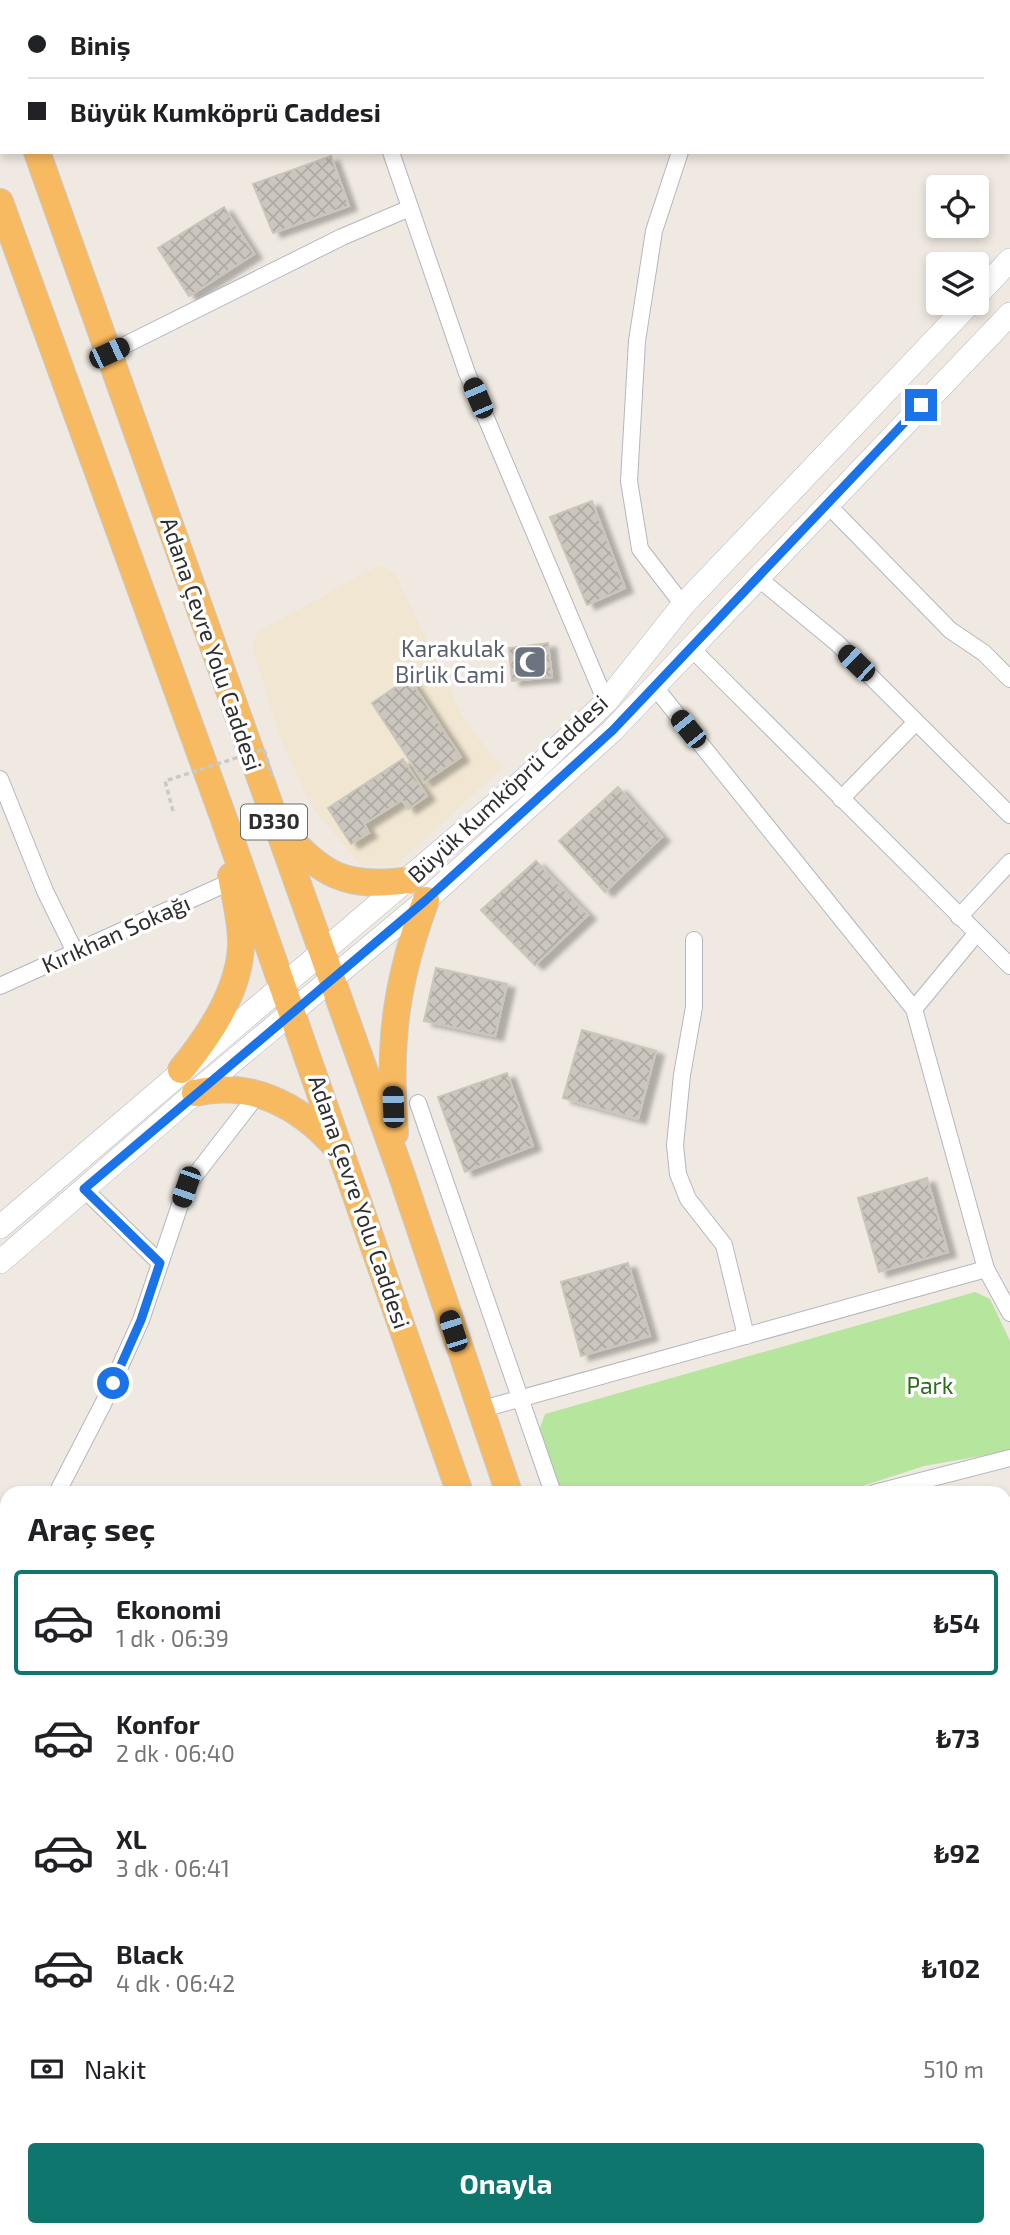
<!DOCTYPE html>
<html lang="tr">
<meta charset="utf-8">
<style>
body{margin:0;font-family:"Exo 2",sans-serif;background:#f2f2f2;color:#202124;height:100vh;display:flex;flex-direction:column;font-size:26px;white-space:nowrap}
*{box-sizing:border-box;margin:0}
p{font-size:23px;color:#757577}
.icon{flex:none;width:38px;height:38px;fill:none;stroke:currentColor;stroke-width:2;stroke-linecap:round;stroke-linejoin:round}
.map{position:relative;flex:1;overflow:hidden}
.details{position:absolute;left:0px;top:1486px;width:1012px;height:751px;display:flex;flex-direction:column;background:#fff;border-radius:21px 21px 0 0;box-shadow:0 4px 10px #0003}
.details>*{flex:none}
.top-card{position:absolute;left:0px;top:0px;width:1012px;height:154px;box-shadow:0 4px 10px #0003;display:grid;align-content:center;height:154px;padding:0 28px;background:#fff}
.controls{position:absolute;left:926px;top:175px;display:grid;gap:14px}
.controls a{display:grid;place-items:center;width:63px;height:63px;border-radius:7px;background:#fff;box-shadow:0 4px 10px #0003;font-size:35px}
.end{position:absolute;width:32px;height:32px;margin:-16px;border:9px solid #1a73e8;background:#fff;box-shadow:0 0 0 4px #fff}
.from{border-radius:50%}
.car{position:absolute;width:21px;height:42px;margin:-21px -10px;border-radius:9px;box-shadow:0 0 5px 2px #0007;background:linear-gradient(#222 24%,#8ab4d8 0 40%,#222 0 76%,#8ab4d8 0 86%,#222 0)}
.top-card b{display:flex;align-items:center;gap:24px;height:66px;font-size:26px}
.top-card b+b{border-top:2px solid #e0e0e0}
.top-card i{width:18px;height:18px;background:#202124}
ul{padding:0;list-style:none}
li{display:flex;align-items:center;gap:21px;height:105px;margin:0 14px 10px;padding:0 14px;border:4px solid transparent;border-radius:7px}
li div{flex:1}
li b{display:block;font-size:26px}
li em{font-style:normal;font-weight:700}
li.active{border-color:#0f766e}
li>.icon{width:63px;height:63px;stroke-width:1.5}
h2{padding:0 28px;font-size:32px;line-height:84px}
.pay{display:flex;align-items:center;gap:18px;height:77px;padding:0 28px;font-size:26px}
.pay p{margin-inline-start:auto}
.action{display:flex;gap:14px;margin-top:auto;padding:14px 28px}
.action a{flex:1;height:80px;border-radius:7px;background:#0f766e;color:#fff;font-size:28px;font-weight:700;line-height:80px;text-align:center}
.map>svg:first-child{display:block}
.education{fill:#f0e6d1}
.park{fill:#b6e59e}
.building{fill:url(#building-cross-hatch);stroke:#cbc5ba;stroke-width:2;filter:url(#shadow)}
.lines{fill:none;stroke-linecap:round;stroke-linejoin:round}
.minor-casing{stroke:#b4b7c1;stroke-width:18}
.tertiary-casing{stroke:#b4b7c1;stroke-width:21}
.secondary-casing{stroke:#b4b7c1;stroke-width:24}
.trunk-casing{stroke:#c9c9c9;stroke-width:28}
.minor{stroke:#fff;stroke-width:16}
.tertiary{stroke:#fff;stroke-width:19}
.secondary{stroke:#fff;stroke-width:23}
.trunk{stroke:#f8ba60;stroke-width:26}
.path-bridge{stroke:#c9c9c9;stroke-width:3.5;stroke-dasharray:5 3.5;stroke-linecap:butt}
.route{stroke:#1a73e8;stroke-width:9}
.labels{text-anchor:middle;stroke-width:7;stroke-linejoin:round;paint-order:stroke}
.shield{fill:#fff;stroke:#6d6d6d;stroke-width:2}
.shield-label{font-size:21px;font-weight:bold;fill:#2e2e2e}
.street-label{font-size:23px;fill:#2e2e2e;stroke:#fff}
.worship-label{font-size:23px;fill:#5b616d;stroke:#fff;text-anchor:end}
.park-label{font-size:23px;fill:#2c6e1b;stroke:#fff}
</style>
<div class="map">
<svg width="1010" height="2235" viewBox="0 0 1010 2235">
<defs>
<pattern id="building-cross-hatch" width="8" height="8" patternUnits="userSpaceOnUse" patternTransform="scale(1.75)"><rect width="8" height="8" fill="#cbc7bf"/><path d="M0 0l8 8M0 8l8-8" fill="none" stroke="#afaba4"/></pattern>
<filter id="shadow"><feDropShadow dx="8" dy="4.5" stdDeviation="2" flood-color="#0004"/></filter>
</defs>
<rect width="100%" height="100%" fill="#efe9e1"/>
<path class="education" d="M379,565L394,572L465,721L502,768L396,865L361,866L311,806L280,737L252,646L258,632Z"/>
<path class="park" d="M975,1292L990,1299L1010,1341V1451L924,1466L841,1493H561L539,1431L545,1414Z"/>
<g class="building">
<path d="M331,156L349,206L273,233L253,184Z"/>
<path d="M224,207L254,254L189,296L158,248Z"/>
<path d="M592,501L625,588L587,605L550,517Z"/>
<path d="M548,643L552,677L512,681L509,648Z"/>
<path d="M409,678L461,757L424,782L372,703Z"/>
<path d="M403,759L427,796L408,809L402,800L364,824L369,833L351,844L328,808Z"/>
<path d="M618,787L662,837L605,892L559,841Z"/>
<path d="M536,861L588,915L535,965L481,910Z"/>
<path d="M436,968L507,984L495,1036L424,1021Z"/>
<path d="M582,1030L656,1051L638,1119L563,1098Z"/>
<path d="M507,1073L533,1146L465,1172L438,1097Z"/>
<path d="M927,1178L948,1252L879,1272L858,1198Z"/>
<path d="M628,1263L650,1336L581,1356L561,1282Z"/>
<path d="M1004,1527L1010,1548V1567L1004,1568Z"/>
<path d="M1010,1752V1822L1009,1823L1004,1812V1755Z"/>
</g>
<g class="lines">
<defs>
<g id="minor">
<path d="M339,0L340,2"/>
<path d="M531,0L532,2"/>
<path d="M934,0L935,2"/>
<path d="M181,2L186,0"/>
<path d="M732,2L733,0"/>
<path d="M391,152L467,373L606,702"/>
<path d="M680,152L654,231L637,341L629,481L640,549L683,605"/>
<path d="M109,353L342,237L410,208"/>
<path d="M827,504L950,630L984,653L1010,679"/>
<path d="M758,578L837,643L1010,815"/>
<path d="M691,648L1010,966"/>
<path d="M654,686L914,1009L986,1269L1010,1313"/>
<path d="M0,779L45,891L75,952"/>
<path d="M841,799L916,722"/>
<path d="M959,917L1010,862"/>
<path d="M694,940V1007L682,1075L675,1145L678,1174L688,1199L724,1245L746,1336"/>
<path d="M0,986L232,881"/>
<path d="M914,1009L976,934"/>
<path d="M418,1103L553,1493"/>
<path d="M84,1189L160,1263"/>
<path d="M479,1410L986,1269"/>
<path d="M57,1493L103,1404L141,1320L186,1187L258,1094"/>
<path d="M874,1493L1010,1458"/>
<path d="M0,1524L7,1532"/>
<path d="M0,1602L7,1588"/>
<path d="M0,1667L7,1668"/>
<path d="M1004,1953L1010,1959"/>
<path d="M0,2024L7,2023"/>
<path d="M840,2230L859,2235"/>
<path d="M453,2235L455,2230"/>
</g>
<path id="tertiary" d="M1004,1864L1010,1862"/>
<g id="secondary">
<path d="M976,296L1010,260"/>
<path d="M0,1227L525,779L606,702L683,605L970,303"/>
<path d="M0,1262L195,1093L426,900L613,730L1010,314"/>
</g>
<g id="trunk">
<path d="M0,49L2,54"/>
<path d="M37,152L401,1173L509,1493"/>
<path d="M0,202L225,822L460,1493"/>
<path d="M281,828C321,876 347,889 409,880"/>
<path d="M181,1070C209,1036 239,992 241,946C242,923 235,899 231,876"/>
<path d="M195,1093C250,1080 299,1105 335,1146"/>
<path d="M395,1133C388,1044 395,984 426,900"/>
<path d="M738,2230L741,2235"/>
<path d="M797,2230L801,2235"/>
</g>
</defs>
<use href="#minor" class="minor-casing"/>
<use href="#tertiary" class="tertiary-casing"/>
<use href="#secondary" class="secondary-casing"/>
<use href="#trunk" class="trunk-casing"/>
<use href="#minor" class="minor"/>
<use href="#tertiary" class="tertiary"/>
<use href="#secondary" class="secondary"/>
<use href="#trunk" class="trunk"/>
<path class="path-bridge" d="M173,811L165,781L264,749L272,776"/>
</g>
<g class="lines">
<path class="route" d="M113,1383L141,1320L160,1263L84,1189L426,900L613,730L921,405"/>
</g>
<defs>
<symbol id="mosque-square" viewBox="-11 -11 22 22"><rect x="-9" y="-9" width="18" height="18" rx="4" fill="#6b7280" stroke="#fff"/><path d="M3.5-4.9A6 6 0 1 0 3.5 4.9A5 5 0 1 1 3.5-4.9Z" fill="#fff"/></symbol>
</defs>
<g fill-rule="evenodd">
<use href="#mosque-square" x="511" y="643" width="38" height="38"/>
</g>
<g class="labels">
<rect class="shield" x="241" y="804.5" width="66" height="35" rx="5"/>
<g class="shield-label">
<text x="274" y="829">D330</text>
</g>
<g class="street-label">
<text transform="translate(211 644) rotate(71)" y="8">Adana Çevre Yolu Caddesi</text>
<text transform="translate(508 789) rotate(-43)" y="8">Büyük Kumköprü Caddesi</text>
<text transform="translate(116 934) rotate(-24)" y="8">Kırıkhan Sokağı</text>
<text transform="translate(359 1202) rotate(71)" y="8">Adana Çevre Yolu Caddesi</text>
</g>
<g class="worship-label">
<text x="505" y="657">Karakulak<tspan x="505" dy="26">Birlik Cami</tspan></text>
</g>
<g class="park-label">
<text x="930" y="1394">Park</text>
</g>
</g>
</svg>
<div class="controls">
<a><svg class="icon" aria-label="locate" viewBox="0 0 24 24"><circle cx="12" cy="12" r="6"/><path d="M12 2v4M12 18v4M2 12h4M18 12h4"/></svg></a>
<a><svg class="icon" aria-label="layers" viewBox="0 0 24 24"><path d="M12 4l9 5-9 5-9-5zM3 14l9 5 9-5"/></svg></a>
</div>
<i class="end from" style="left:113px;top:1383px"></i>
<i class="end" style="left:921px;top:405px"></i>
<i class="car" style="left:109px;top:353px;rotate:65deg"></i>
<i class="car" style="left:478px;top:398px;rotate:337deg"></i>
<i class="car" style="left:856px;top:663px;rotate:314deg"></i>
<i class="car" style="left:688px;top:729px;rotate:321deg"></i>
<i class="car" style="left:393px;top:1107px;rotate:358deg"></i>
<i class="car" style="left:186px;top:1187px;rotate:199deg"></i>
<i class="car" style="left:453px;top:1331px;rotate:342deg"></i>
<div class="top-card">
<b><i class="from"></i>Biniş</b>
<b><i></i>Büyük Kumköprü Caddesi</b>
</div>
<section class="details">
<h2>Araç seç</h2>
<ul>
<li class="active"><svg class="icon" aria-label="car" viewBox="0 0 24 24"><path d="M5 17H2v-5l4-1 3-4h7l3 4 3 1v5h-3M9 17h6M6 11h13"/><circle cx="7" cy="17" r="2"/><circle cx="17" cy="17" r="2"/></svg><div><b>Ekonomi</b><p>1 dk · 06:39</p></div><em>₺54</em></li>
<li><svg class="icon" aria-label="car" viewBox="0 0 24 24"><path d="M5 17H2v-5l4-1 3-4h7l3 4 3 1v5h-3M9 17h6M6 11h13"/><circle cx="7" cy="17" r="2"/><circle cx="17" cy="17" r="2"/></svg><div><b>Konfor</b><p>2 dk · 06:40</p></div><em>₺73</em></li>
<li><svg class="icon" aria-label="car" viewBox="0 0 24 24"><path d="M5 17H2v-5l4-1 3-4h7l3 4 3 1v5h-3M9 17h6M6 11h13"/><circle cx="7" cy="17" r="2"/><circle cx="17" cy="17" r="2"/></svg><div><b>XL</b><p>3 dk · 06:41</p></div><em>₺92</em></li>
<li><svg class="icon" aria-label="car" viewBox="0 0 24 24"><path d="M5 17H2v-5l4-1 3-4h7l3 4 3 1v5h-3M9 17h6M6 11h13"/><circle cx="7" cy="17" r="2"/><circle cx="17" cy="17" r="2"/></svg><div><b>Black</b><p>4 dk · 06:42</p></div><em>₺102</em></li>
</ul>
<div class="pay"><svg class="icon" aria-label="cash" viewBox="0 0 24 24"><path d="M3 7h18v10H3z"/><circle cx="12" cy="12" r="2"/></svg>Nakit<p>510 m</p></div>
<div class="action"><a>Onayla</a></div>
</section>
</div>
